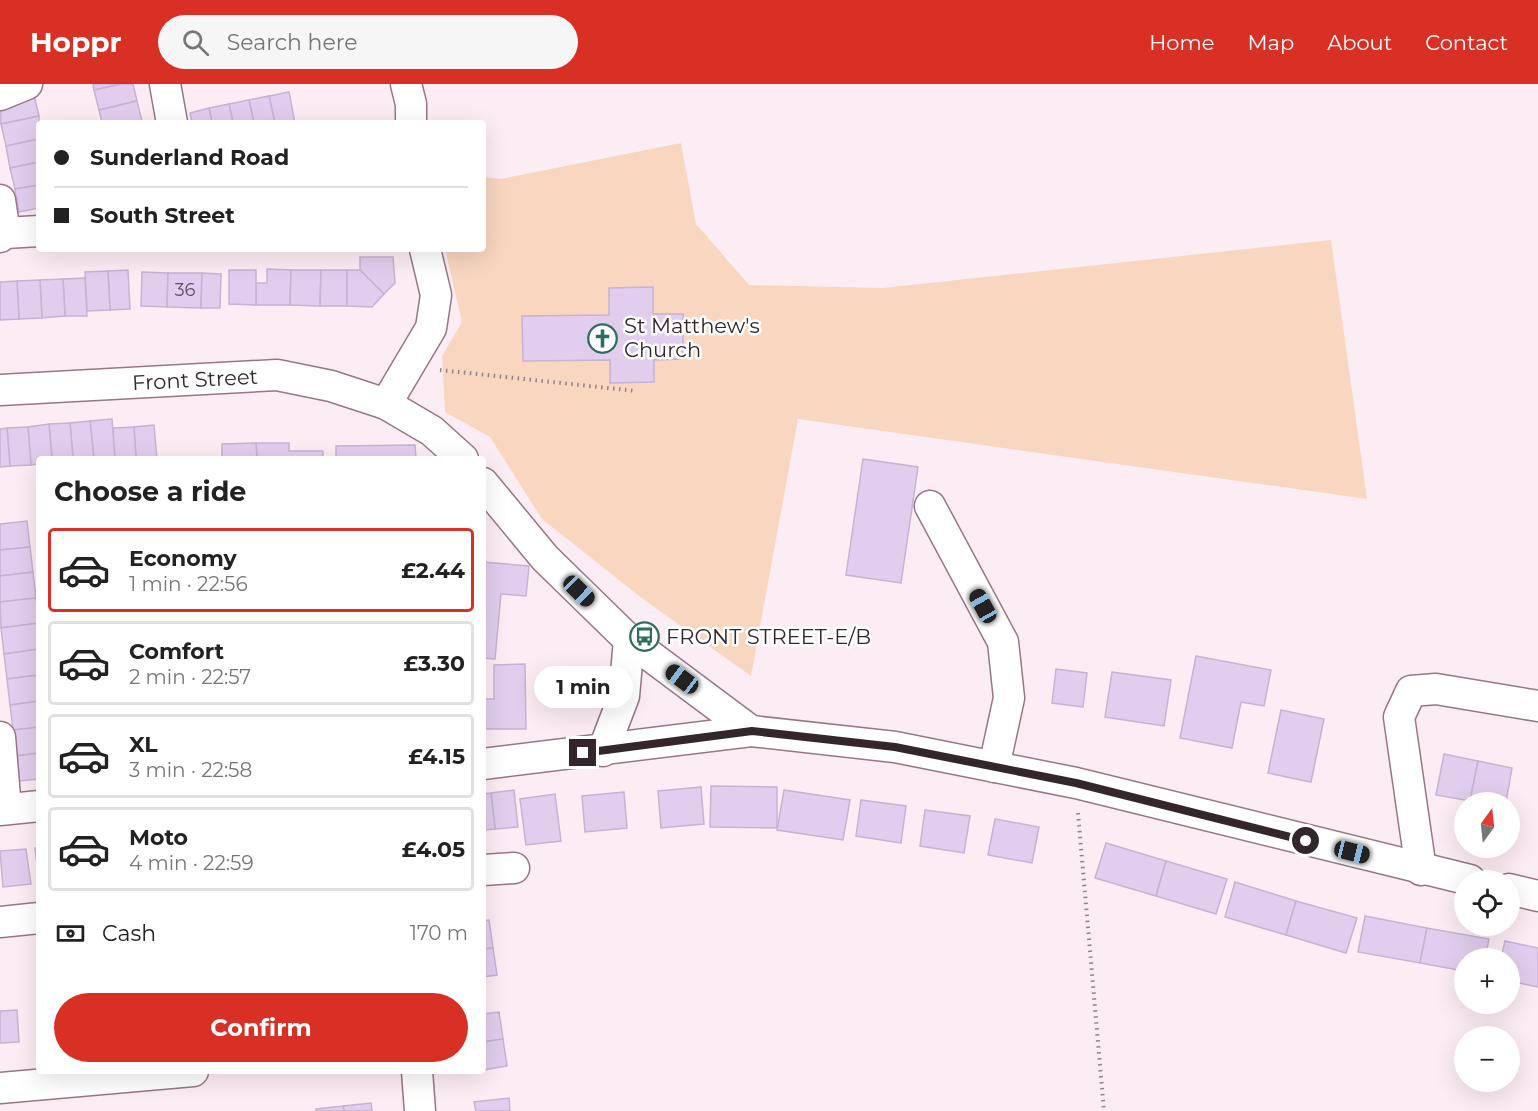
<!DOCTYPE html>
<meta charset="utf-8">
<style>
body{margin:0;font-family:Montserrat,sans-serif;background:#f6f6f6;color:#222;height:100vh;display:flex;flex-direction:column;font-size:22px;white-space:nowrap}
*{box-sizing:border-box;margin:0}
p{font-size:20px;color:#767676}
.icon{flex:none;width:33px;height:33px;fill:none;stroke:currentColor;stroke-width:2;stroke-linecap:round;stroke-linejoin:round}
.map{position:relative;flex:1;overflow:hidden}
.sheet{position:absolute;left:36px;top:372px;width:450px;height:618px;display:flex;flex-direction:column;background:#fff;border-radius:6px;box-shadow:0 6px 24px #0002}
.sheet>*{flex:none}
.guide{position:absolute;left:36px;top:36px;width:450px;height:132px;border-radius:6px;box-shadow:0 6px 24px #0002;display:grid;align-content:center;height:132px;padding:0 18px;background:#fff}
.needle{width:39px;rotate:15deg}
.fabs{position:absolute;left:1454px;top:708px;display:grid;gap:12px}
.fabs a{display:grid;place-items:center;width:66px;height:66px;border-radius:50%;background:#fff;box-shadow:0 6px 24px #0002;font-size:30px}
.end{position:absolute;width:27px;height:27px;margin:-14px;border:8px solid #34262d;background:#fff;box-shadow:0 0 0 3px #fff}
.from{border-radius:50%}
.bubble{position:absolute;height:42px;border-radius:21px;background:#fff;box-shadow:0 6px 24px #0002;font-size:20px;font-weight:700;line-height:42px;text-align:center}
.car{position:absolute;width:18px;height:36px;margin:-18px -9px;border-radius:8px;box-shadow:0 0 4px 2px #0007;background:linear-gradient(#222 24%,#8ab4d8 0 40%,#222 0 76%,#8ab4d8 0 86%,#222 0)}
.guide b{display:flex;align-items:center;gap:21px;height:57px;font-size:22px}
.guide b+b{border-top:2px solid #e0e0e0}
.guide i{width:15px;height:15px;background:#222}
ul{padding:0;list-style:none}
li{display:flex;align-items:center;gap:18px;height:84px;margin:0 12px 9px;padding:0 6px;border:3px solid #e0e0e0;border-radius:6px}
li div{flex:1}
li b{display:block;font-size:22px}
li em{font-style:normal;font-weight:700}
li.current{border-color:#d93025}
li>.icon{width:54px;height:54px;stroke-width:1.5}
h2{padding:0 18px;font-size:27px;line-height:72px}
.pay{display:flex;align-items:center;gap:15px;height:66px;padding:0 18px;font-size:22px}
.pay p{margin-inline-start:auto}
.cta{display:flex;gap:12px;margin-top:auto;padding:12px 18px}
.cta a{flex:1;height:69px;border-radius:36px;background:#d93025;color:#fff;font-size:24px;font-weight:700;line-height:69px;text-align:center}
header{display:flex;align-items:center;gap:36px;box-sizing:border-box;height:84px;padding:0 30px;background:#d93025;color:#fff}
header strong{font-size:28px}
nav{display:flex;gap:33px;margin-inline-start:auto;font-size:21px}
.search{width:420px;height:54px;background:#f6f6f6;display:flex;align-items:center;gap:15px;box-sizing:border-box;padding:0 21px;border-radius:33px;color:#767676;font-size:22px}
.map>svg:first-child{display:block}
.green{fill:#f8d6c0}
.building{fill:#e1ceee;stroke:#c6b3d2;stroke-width:1.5}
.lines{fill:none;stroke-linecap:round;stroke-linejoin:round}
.minor-casing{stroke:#987688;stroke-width:33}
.path{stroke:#918289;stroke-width:4;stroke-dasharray:1.5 4.5;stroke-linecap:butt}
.minor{stroke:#fff;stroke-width:30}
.route{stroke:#34262d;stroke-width:8}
.labels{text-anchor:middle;stroke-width:5;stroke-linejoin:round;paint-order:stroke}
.number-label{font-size:18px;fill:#5f505d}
.poi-label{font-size:21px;fill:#34262d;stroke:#fff;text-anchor:start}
.street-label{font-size:21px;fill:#34262d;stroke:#fff}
</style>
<header>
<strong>Hoppr</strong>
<div class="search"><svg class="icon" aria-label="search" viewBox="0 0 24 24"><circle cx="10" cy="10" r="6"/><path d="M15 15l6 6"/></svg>Search here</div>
<nav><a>Home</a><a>Map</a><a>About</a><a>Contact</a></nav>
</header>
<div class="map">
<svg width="1538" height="1027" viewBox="0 0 1538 1027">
<rect width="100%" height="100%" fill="#fcedf4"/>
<path class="green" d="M681,59L696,140L749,201L883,204L1331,156L1367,415L798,335L751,592L643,515L542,435L490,353L445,328L442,272L462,238L445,165H483V93L501,95Z"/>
<g class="building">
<path d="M93,0H122L94,6Z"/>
<path d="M122,0H133L137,17L99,26L94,6Z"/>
<path d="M289,8L295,39H275L269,12Z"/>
<path d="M34,11L39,32L1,40L0,17Z"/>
<path d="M269,12L275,39H254L249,16Z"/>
<path d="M249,16L254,39H233L229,20Z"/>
<path d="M137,17L142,37L102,39L99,26Z"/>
<path d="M229,20L233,39H212L209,24Z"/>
<path d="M209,24L212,39H192L190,29Z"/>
<path d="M39,32V55L6,62L1,40Z"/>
<path d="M39,55V78L10,84L6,62Z"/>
<path d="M39,78V101L15,105L10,84Z"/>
<path d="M39,101V124L19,128L15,105Z"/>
<path d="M360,173H393L395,199L384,210L360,186Z"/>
<path d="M267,185L291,186L290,221H256V199H267Z"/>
<path d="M128,186L130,225L110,226L108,187Z"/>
<path d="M229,186H256V221L229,220Z"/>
<path d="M291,186H321L320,222L290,221Z"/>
<path d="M321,186H347V222H320Z"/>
<path d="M347,186H360L384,210L372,223L347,222Z"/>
<path d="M108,187L110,226L87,227L85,188Z"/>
<path d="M142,188L168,189L167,223L141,222Z"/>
<path d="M168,189H202L201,224L167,223Z"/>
<path d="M202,189L221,190L220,224H201Z"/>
<path d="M85,194L87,232H65L63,195Z"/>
<path d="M63,195L65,232L42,234L40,196Z"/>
<path d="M40,196L42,234L19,235L17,197Z"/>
<path d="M17,197L19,235L0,236V198Z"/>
<path d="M653,203V230H683V275L654,276V298L610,299V276L523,277L522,232L609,231V204Z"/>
<path d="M112,335L115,373L94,375L90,337Z"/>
<path d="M90,337L94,375H73L70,339Z"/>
<path d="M70,339L73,375H52L49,340Z"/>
<path d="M49,340L52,375H39V380L31,381L28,343Z"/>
<path d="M154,341L157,375H136L134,343Z"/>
<path d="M28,343L31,381L10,382L7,344Z"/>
<path d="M134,343L136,375H115L113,344Z"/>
<path d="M7,344L10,382L0,383V345Z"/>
<path d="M256,359H289V367H323V375H257Z"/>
<path d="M256,359L257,375H222V360Z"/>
<path d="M415,361L416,375H336V362Z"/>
<path d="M863,375L918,383L901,499L846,491Z"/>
<path d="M27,437L30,463L0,466V440Z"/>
<path d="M30,463L33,488L0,492V466Z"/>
<path d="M483,478L529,482L526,512L501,510L495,575L483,574Z"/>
<path d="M33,488L36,514L0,518V492Z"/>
<path d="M36,514L39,539L1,544L0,518Z"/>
<path d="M39,539V565L4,570L1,544Z"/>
<path d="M39,565V591L7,595L4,570Z"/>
<path d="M1196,572L1271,586L1264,622L1241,618L1232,664L1180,654Z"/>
<path d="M525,580L526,645H483V615H494V581Z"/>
<path d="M1056,585L1087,589L1083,623L1052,619Z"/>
<path d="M1112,588L1171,596L1164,642L1105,633Z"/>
<path d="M39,591V617L10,621L7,595Z"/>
<path d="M39,617V643L13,646L10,621Z"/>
<path d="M1281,626L1324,635L1311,698L1268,689Z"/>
<path d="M39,643V669L16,672L13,646Z"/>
<path d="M39,669V695L19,697L16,672Z"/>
<path d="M1444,670L1478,677L1470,717L1436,711Z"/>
<path d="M1478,677L1512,684L1506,718L1470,717Z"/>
<path d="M711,702L777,703V744L710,743Z"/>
<path d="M701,703L704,740L661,744L658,707Z"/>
<path d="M514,706L518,743L495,745L491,709Z"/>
<path d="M784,706L850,716L843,756L777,746Z"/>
<path d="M624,708L627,744L585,748L582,712Z"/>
<path d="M491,709L495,745L483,746V710Z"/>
<path d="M555,710L561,757L526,761L520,715Z"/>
<path d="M861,716L906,722L901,759L856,752Z"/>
<path d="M925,726L970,732L964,769L920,762Z"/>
<path d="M995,735L1039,743L1032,779L988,771Z"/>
<path d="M1106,759L1166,777L1156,812L1095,794Z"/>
<path d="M39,763V799L35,764Z"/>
<path d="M26,765L31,800L3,803L0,767Z"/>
<path d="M1166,777L1227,795L1216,830L1156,812Z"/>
<path d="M1235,798L1296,817L1286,851L1225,833Z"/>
<path d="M1296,817L1357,834L1346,869L1286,851Z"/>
<path d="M1365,832L1427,844L1420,879L1358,868Z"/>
<path d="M489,836L493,864L483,865V837Z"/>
<path d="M1427,844L1489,855L1485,874H1464V887L1420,879Z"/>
<path d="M1505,857L1538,864V903L1509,897V874H1501Z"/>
<path d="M493,864L497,891L483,893V865Z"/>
<path d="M17,926L19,958L0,959V927Z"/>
<path d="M499,928L503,955L483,958V930Z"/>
<path d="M503,955L507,982L483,986V958Z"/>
<path d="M509,1014L510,1027H476L474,1018Z"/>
<path d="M371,1019L372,1027H344L343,1022Z"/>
<path d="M343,1022L344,1027H316V1025Z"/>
</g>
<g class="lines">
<defs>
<g id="minor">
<path d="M165,0L172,39"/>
<path d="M406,0L411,20V39"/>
<path d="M0,11L27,0"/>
<path d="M0,116L5,149"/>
<path d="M0,153L5,149L39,147"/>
<path d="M0,306L277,291L331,302L386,320L432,347L463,375"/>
<path d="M386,320L431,244L436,211L425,165"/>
<path d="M483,399L545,474L629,556L751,647"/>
<path d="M930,422L1003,558L1009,614L994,683"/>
<path d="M0,653L6,725"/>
<path d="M603,667L624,612L629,556"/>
<path d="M483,680L751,647L895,663L1076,699L1470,796"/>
<path d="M0,726L39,722"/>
<path d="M483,786L514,784"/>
<path d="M1421,786L1399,633L1411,607L1436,605L1538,622"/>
<path d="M1509,805L1538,812"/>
<path d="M0,838L39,834"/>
<path d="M417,987L420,1027"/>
<path d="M0,1004L193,987"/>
</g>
</defs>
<use href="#minor" class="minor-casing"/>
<g class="path">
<path d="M440,286L636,307"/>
<path d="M1078,729L1104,1027"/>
</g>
<use href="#minor" class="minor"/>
</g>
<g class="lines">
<path class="route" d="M583,669L752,647L895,663L1076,699L1306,757"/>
</g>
<defs>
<symbol id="church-ring" viewBox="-11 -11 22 22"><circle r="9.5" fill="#fff" stroke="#2c6f5f" stroke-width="1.5"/><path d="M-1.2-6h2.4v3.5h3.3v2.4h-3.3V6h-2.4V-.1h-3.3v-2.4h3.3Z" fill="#2c6f5f"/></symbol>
<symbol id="bus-ring" viewBox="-11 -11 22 22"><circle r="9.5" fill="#fff" stroke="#2c6f5f" stroke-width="1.5"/><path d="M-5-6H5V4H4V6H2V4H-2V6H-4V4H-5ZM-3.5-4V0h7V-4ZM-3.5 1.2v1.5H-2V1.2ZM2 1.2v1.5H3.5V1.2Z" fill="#2c6f5f"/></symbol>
</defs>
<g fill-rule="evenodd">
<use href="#church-ring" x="586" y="238" width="33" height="33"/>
<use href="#bus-ring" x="628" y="536" width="33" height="33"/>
</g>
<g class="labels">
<g class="number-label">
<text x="185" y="212">36</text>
</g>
<g class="poi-label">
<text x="624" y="249">St Matthew's<tspan x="624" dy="24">Church</tspan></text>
<text x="666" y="560">FRONT STREET-E/B</text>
</g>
<g class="street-label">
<text transform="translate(195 296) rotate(-3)" y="7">Front Street</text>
</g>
</g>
</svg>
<div class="fabs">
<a><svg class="needle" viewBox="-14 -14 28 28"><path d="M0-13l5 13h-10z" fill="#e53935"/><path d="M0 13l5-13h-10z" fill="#767676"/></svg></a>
<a><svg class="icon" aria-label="locate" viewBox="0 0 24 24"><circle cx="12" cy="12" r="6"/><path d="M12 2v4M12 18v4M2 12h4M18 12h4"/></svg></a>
<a>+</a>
<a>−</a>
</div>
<i class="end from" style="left:1306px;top:757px"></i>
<i class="end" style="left:583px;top:669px"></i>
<div class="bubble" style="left:534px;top:582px;width:99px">1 min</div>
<i class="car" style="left:579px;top:507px;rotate:134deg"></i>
<i class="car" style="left:983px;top:522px;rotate:331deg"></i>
<i class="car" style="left:682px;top:595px;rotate:307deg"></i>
<i class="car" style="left:1352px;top:768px;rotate:104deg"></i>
<div class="guide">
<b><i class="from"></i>Sunderland Road</b>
<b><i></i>South Street</b>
</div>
<section class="sheet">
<h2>Choose a ride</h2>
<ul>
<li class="current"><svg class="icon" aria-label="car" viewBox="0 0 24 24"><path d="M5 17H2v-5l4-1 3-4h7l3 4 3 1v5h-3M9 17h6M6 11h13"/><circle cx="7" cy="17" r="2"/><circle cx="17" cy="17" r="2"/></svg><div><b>Economy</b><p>1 min · 22:56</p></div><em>£2.44</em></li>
<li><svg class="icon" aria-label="car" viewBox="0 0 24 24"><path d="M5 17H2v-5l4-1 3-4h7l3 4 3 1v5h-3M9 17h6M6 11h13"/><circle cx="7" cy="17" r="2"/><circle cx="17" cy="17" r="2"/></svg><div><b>Comfort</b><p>2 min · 22:57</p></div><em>£3.30</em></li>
<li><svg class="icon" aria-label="car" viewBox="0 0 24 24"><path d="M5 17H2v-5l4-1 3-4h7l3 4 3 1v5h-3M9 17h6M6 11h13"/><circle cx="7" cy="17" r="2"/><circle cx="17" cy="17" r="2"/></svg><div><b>XL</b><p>3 min · 22:58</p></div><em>£4.15</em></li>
<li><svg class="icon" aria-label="car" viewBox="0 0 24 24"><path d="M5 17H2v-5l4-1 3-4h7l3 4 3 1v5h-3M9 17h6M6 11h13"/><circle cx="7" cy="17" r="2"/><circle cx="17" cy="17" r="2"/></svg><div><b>Moto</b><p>4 min · 22:59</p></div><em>£4.05</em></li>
</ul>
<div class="pay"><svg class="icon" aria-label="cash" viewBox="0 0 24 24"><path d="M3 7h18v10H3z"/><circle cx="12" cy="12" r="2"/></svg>Cash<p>170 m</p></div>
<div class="cta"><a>Confirm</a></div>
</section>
</div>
